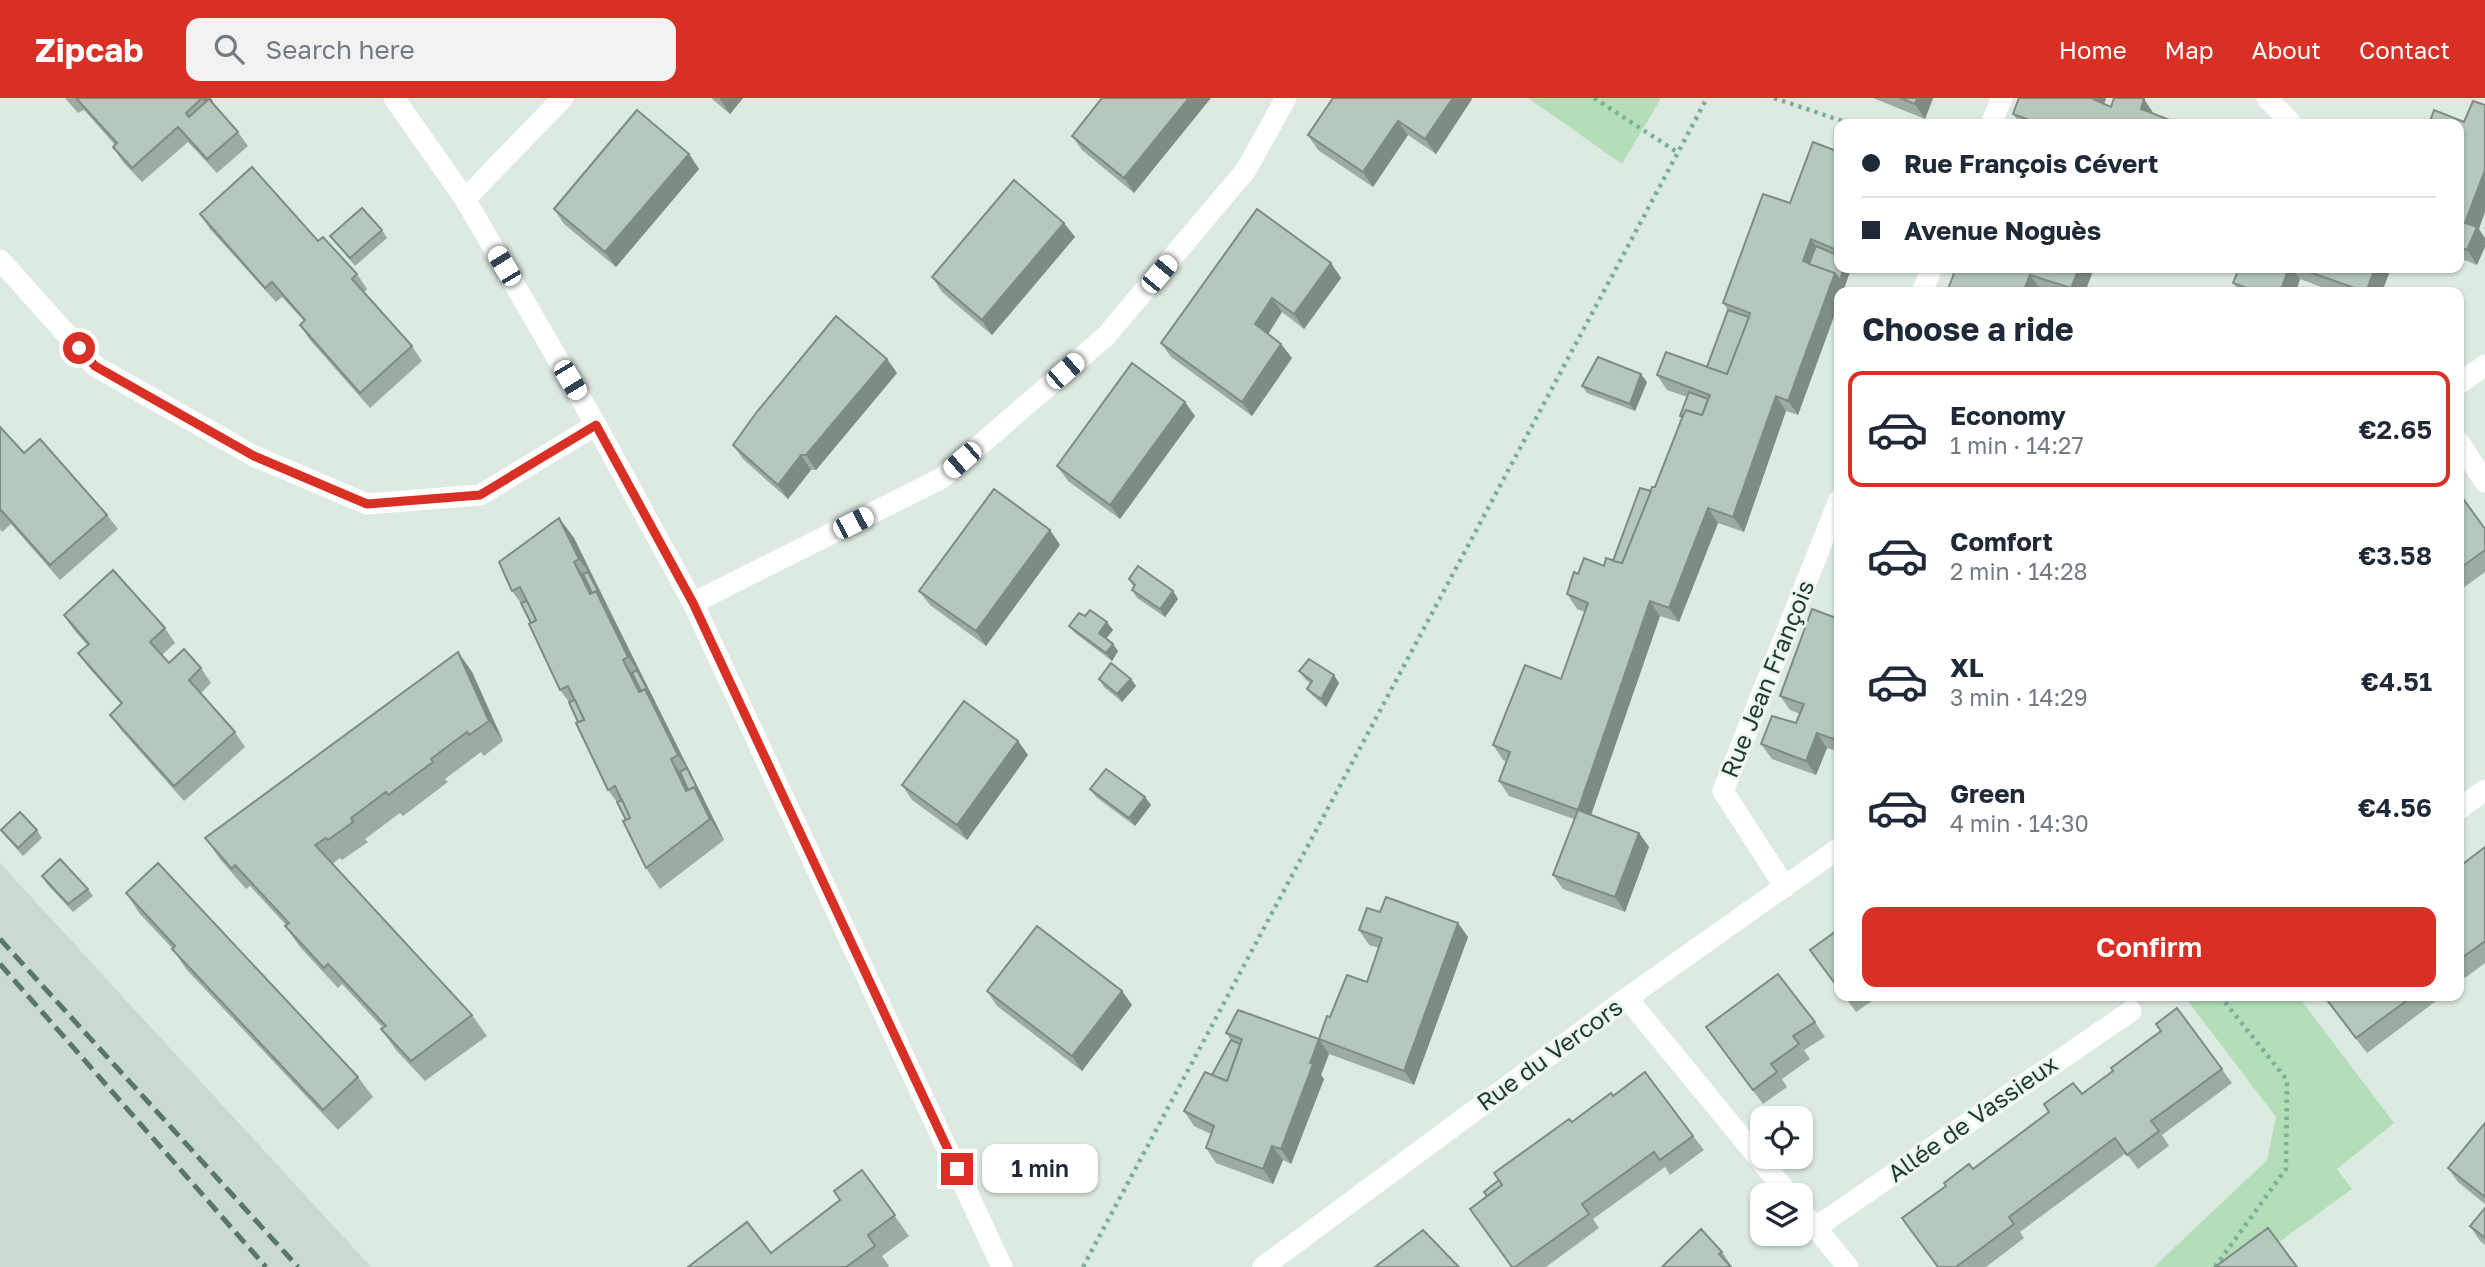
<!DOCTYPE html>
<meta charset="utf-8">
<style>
body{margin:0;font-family:"Golos Text",sans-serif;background:#f2f2f3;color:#1f2937;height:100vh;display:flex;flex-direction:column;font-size:26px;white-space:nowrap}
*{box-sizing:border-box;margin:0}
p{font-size:23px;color:#747a83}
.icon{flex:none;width:38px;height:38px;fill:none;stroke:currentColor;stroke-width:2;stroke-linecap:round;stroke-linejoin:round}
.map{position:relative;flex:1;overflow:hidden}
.sheet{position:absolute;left:1834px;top:189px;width:630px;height:714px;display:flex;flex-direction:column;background:#fff;border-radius:14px;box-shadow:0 2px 5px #0004}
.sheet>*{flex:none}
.guide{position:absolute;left:1834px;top:21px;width:630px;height:154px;border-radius:14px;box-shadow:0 2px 5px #0004;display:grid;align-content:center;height:154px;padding:0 28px;background:#fff}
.tools{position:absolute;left:1750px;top:1008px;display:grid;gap:14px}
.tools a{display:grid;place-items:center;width:63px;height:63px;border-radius:14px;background:#fff;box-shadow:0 2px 5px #0004;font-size:35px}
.end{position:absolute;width:32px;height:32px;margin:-16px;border:9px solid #d93025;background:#fff;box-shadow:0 0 0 4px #fff}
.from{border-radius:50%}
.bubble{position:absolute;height:49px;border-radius:14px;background:#fff;box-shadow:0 2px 5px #0004;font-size:23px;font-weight:600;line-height:49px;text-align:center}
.car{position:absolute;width:21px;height:42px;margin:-21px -10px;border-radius:9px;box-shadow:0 0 5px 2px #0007;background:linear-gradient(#fff 24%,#345 0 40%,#fff 0 76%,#345 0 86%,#fff 0)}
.guide b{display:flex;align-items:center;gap:24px;height:66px;font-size:26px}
.guide b+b{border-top:2px solid #e0e1e3}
.guide i{width:18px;height:18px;background:#1f2937}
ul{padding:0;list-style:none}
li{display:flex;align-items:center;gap:21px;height:116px;margin:0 14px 10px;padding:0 14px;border:4px solid transparent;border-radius:14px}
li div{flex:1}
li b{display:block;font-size:26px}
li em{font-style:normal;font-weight:600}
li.selected{border-color:#d93025}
li>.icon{width:63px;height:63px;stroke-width:1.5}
h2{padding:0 28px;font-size:32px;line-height:84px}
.action{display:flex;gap:14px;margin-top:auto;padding:14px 28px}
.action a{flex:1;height:80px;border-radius:14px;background:#d93025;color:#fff;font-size:28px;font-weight:600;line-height:80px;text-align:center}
header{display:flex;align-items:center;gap:42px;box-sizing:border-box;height:98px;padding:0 35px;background:#d93025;color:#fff}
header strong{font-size:33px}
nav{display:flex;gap:38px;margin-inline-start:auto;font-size:24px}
.search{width:490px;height:63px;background:#f2f2f3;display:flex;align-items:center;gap:18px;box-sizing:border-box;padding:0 24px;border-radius:14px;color:#747a83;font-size:26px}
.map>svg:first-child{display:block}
.built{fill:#cbdad1}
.green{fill:#b3deb8}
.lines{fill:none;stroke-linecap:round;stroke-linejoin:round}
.path{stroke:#7ab197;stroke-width:4.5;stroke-dasharray:3.5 5;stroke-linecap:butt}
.minor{stroke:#fff;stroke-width:21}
.rail{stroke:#577769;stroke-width:5;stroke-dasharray:14 7;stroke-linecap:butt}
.wall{fill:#9caca3}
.shaded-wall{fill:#7f8c84}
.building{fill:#b5c8bd;stroke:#7f8c84;stroke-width:2}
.route{stroke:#d93025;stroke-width:9}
.labels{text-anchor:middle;stroke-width:6;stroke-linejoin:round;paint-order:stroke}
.street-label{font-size:24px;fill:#1d3b2e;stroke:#edf7f0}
</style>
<header>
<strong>Zipcab</strong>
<div class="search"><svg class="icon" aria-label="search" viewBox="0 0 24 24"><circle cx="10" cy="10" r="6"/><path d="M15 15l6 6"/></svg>Search here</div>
<nav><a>Home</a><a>Map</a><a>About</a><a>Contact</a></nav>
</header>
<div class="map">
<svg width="2485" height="1169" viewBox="0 0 2485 1169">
<rect width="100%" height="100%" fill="#ddeae2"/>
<path class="built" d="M0,765L371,1169H0Z"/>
<g class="green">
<path d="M1528,0H1661L1622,66Z"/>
<path d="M2184,898H2298L2394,1025L2337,1071L2352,1091L2245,1169H2154L2267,1062L2276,1019Z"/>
</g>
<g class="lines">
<g class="path">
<path d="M1594,0L1677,54"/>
<path d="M1774,0L1851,26"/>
<path d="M1083,1169L1707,0"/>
<path d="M2215,1169L2286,1071L2287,982L2220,898"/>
</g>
<g class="minor">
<path d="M394,0L465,101L596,327L693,505L1002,1169"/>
<path d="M2267,0L2292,26"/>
<path d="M1991,26L2002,0"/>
<path d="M465,101L563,0"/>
<path d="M0,162L95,268L254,358L367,406L480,397L596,327"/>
<path d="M1922,194L1932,170"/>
<path d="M2459,286L2485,267"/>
<path d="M2459,344L2485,384"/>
<path d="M693,505L942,380L1106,238L1246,72L1286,0"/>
<path d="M2459,711L2485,692"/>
<path d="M1785,789L1723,693L1839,402"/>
<path d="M1627,900L1789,1097"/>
<path d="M1801,1112L1848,1169"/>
<path d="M1815,1130L2131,913"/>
<path d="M1263,1169L1627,900L1839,750"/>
</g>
<g class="rail">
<path d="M0,841L298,1169"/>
<path d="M0,866L266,1169"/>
</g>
</g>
<g class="wall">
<path d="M65,0H211L213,5L238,34L248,48L217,75L188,44L142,84L123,64L113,49L115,47L84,12L78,15Z"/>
<path d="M711,0H743L730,16Z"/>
<path d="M1102,0L1134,95L1082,52L1072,38Z"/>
<path d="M1873,0H1933L1925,21Z"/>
<path d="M2019,0H2106L2104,6L2111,9L2154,16L2180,26H2020L2013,16Z"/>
<path d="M1472,1L1436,56L1408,37L1373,89L1318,52L1308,37Z"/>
<path d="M2459,26L2479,131L2477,167L2459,160Z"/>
<path d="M1839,54V170H1851L1843,194H1839L1798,317L1786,313L1744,434L1718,425L1679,524L1660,518L1591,717L1639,735L1649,749L1625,814L1563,791L1553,777L1574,721L1509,698L1499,683L1506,663L1503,662L1493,647L1561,581L1585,514L1577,511L1567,496L1578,476L1604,468L1613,463L1651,393L1655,389L1682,320L1680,318L1687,299L1667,292L1657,277L1707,269L1728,212L1723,205L1790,105Z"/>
<path d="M689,56L699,71L616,169L564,126L554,111Z"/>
<path d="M200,116L318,143L357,176L367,191L364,194L412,248L422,263L370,310L310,242L300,227L304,223L282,199L276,204L210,131Z"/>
<path d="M1064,125L1075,139L992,237L942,194L932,179Z"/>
<path d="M382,132L387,140L355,168L330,138Z"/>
<path d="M1331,165L1341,180L1304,231L1282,214L1268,236L1281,246L1292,260L1252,318L1171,259L1161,245Z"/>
<path d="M1956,170H2094L2085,194H2049L2040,191L2039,194H1947Z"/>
<path d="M2227,170H2391L2382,194H2335L2300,181L2296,194H2240L2233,185L2237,173Z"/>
<path d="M887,261L897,275L816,372H811L788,401L743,361L733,347Z"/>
<path d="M1647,284L1635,313L1587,295L1582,288Z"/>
<path d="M1195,318L1120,421L1068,383L1057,368Z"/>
<path d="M0,329L24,355L107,417L118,431L60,482L11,426L2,434L0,431Z"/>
<path d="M2459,395L2485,431V474L2459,493Z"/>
<path d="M559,420L574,440L724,742L660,791L646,770L626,722L617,704L608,692L569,604L560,592L521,505L512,493Z"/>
<path d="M1050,432L1060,447L986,548L930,507L919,493Z"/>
<path d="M1129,481L1173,493L1178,501L1165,519L1137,500L1132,492L1134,489Z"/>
<path d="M64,517L165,530L175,545L162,557L169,565L201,570L211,585L201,595L235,634L245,649L184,703L121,632L110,617L121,606L89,570L78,555L87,547L74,532Z"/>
<path d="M1085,518L1113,532L1106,541L1118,553L1112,563L1075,535L1069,528Z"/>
<path d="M1839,520V654L1827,650L1816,677L1772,661L1761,646L1796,625L1800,616L1790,612L1780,598Z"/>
<path d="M458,554L472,574L503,643L484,658L481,654L445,681L448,684L403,718L400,715L365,741L368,744L342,762L340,760L332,766L472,917L487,938L425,983L396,952L381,931L383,930L342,886L338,890L300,849L285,828L286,827L250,788L246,791L220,761L205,740Z"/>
<path d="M1299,573L1339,585L1326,609L1313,598L1307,591L1310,585L1305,581Z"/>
<path d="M1099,581H1131L1136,588L1122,604L1104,589Z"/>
<path d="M1018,643L1028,657L967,742L912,702L902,687Z"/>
<path d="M1090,691L1145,699L1151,707L1135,728L1096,699Z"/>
<path d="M1,732H37L42,740L23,758L7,740Z"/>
<path d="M2485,749V865L2465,880L2459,872V780Z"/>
<path d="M42,778L88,791L93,798L73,814L47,786Z"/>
<path d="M126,795L358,979L373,999L338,1032L186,871L172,850L140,816Z"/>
<path d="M1359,832L1468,839L1414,987L1329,956L1319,941L1330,919L1367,884L1379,850L1369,847Z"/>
<path d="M987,893H1122L1132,907L1082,973L997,908Z"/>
<path d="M1844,898H1879L1856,914Z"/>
<path d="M2323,898H2438L2440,900L2367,955Z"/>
<path d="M2177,910L2232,985L2162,1037L2169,1048L2138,1071L2126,1055L2020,1134L2024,1140L1986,1169H1938L1973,1071L2113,973L2161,933Z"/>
<path d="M1815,924L1825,939L1804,952L1810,961L1782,981L1787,989L1763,1006L1706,929Z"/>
<path d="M1226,935L1319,941L1329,956L1321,977L1324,981L1291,1066L1283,1062L1273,1086L1216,1065L1206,1050L1211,1036L1194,1028L1184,1013L1212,977L1231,942Z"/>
<path d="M1613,998L1693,1038L1704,1052L1670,1077L1665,1069L1593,1121L1599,1130L1546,1169H1512L1487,1098L1572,1024Z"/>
<path d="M2485,1025V1106L2458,1084L2448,1070Z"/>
<path d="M862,1072L909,1138L882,1158L889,1168L888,1169H688L771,1155L840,1102Z"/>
<path d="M2485,1110V1147L2480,1143L2470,1128Z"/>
<path d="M1722,1154L1732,1169H1662Z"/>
</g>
<g class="shaded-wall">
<path d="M202,0H211L213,4L212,16Z"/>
<path d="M721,0H743L730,16L720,1Z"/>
<path d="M1189,0H1211L1134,95L1124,80Z"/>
<path d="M1453,0H1471L1472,1L1436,56L1425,41Z"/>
<path d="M1917,0H1933L1925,21L1915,6Z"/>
<path d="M2091,0H2106L2101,15Z"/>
<path d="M2144,1L2154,16L2141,11Z"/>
<path d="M1398,23L1408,37L1373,89L1363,74Z"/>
<path d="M689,56L699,71L616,169L605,154Z"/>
<path d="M2485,72V114L2479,131L2485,140V149L2477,167L2467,152L2465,125Z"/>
<path d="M1064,125L1075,139L992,237L982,222Z"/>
<path d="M1811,141L1821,156L1815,173L1803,163Z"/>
<path d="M1331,165L1341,180L1304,231L1294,216Z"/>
<path d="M1844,170H1851L1843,194H1839V205L1798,317L1788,303L1835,175Z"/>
<path d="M2079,170H2094L2085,194H2074L2071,190Z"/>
<path d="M2289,170H2292L2300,181L2296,194H2280Z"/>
<path d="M2375,170H2391L2382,194H2366Z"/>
<path d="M2030,177L2040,191L2039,194H2023Z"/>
<path d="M1272,200L1282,214L1265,241L1255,226Z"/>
<path d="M1281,246L1292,260L1252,318L1242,304Z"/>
<path d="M887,261L897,275L816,372L806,357Z"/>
<path d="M1641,276L1647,284L1635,313L1630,306Z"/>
<path d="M1776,298L1786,313L1744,434L1733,419Z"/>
<path d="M1185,304L1195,318L1120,421L1110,407Z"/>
<path d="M801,357L811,372L788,401L778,387Z"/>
<path d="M1708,410L1718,425L1679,524L1669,510Z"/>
<path d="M559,420L574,440L594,481L579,461Z"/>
<path d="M1050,432L1060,447L986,548L976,533Z"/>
<path d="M574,464L588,484L600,508L590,496Z"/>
<path d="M588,474L594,481L610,514L605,506Z"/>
<path d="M596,493L610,514L724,742L710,721L694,689L687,670L678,657L645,591L637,572L628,559Z"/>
<path d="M1173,493L1178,501L1165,519L1160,511Z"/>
<path d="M1650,503L1660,518L1588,726L1578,712Z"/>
<path d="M1107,524L1113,532L1104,543L1099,535Z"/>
<path d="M1113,546L1118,553L1112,563L1106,555Z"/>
<path d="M458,554L472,574L503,643L489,623Z"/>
<path d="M623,562L637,583L649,607L639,594Z"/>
<path d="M1334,577L1339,585L1326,609L1321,601Z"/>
<path d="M1131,581L1136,588L1122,604L1117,596Z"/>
<path d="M1817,635L1827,650L1816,677L1806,663Z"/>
<path d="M1018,643L1028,657L967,742L957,727Z"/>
<path d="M671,661L685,682L697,705L686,693Z"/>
<path d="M1145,699L1151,707L1135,728L1129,720Z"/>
<path d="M1639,735L1649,749L1625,814L1615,799Z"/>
<path d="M1458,825L1468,839L1414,987L1404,973Z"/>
<path d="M1122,893L1132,907L1082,973L1072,958Z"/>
<path d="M1319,941L1329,956L1321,977L1324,981L1291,1066L1281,1051Z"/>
<path d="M1272,1048L1283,1062L1273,1086L1263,1071Z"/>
</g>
<g class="building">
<path d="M76,0H202L186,15L189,19L209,1L238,34L207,61L178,29L132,70L113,49L117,45Z"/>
<path d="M1102,0H1189L1124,80L1072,38Z"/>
<path d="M1333,0H1453L1425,41L1398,23L1363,74L1308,37Z"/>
<path d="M1900,0H1917L1915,6Z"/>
<path d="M2019,0H2091L2111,9L2114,0H2141L2144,1L2141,11L2180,26H2040L2013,16Z"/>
<path d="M2473,3L2485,7V72L2465,125L2477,129L2467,152L2459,149V26H2429L2434,12L2464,24Z"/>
<path d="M637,12L689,56L605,154L554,111Z"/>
<path d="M1813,44L1839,54V153L1811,141L1803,163L1835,175L1788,303L1776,298L1733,419L1708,410L1669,510L1650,503L1578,712L1499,683L1510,654L1493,647L1525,567L1561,581L1588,505L1567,496L1574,474L1578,476L1584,460L1604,468L1606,460L1622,465L1652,389H1655L1684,315L1686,312L1702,317L1710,297L1657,277L1666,254L1727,276L1750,215L1723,205L1763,96L1790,105Z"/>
<path d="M252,69L318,143L323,139L357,176L352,181L412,248L360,295L300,227L305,222L272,184L265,190L200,116Z"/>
<path d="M1014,82L1064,125L982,222L932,179Z"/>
<path d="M362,110L382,132L350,160L330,138Z"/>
<path d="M1257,111L1331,165L1294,216L1272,200L1255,226L1281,246L1242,304L1161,245Z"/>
<path d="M1816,148L1839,158V170H1844L1840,182L1835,175L1809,166Z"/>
<path d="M1956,170H2079L2071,190L2030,177L2023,194H1947Z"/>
<path d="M2239,170H2289L2280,194H2258L2233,185Z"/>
<path d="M2298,170H2375L2366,194Z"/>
<path d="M1728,212L1749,219L1727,276L1707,269Z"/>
<path d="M836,218L887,261L806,357H801L778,387L733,347L756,315Z"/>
<path d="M1598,259L1641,276L1630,306L1582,288Z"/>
<path d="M1132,265L1185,304L1110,407L1057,368Z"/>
<path d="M1689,294L1708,301L1702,317L1686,312L1682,319L1680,318Z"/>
<path d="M0,329L24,355L40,341L107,417L50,467L1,412L0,413Z"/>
<path d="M1640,390L1651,393L1622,465L1613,463Z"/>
<path d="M994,391L1050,432L976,533L919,493Z"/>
<path d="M2459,395L2485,431V452L2459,471Z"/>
<path d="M559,420L579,461L574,464L590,496L596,493L628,559L623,562L639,594L645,591L678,657L671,661L686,693L694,689L710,721L646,770L623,723L630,720L615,688L608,692L576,625L584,622L568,588L560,592L529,526L536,522L520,489L512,493L499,464Z"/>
<path d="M1138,468L1173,493L1160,511L1132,492L1135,487L1129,481Z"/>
<path d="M113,472L165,530L150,544L169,565L184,551L201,570L189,582L235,634L174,688L110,617L122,605L78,555L89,546L64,517Z"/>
<path d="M588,474L605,506L596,493L592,495L583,476Z"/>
<path d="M527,503L536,522L531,525L521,505Z"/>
<path d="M1812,511L1839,521V520V643L1817,635L1806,663L1761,646L1772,618L1796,625L1804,606L1780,598Z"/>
<path d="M1090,512L1107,524L1099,535L1113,546L1106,555L1069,528L1079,515L1085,518Z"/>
<path d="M458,554L489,623L469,637L467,634L431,661L433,664L388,697L386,694L351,720L353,724L328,742L326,740L315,747L472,917L411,963L381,931L386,928L328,866L324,870L285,828L289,825L235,767L232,771L205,740Z"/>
<path d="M1309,561L1334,577L1321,601L1307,591L1312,583L1299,573Z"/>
<path d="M1111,565L1131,581L1117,596L1099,581Z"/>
<path d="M637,572L654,604L645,591L641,593L632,575Z"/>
<path d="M575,602L584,622L578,624L569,604Z"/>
<path d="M964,603L1018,643L957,727L902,687Z"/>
<path d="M687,670L703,702L694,689L688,692L680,674Z"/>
<path d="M1106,671L1145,699L1129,720L1090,691Z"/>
<path d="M622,702L630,720L626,722L617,704Z"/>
<path d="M1578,712L1639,735L1615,799L1553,777Z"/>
<path d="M20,714L37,732L18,750L1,732Z"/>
<path d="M2485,749V843L2459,862V780L2461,778L2459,774V769Z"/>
<path d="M60,761L88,791L68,806L42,778Z"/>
<path d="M158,765L358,979L323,1012L172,851L175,848L126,795Z"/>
<path d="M1386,799L1458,825L1404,973L1319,941L1327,918L1330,919L1347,877L1367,884L1382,840L1359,832L1367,810L1380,814Z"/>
<path d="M1037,828L1122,893L1072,958L987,893Z"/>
<path d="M1839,831V891L1810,852Z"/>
<path d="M1778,876L1815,924L1793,938L1799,946L1771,966L1777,974L1753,992L1706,929Z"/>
<path d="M2324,898H2413L2356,940Z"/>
<path d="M2177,910L2222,971L2151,1023L2159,1033L2127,1057L2115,1040L2009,1119L2014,1126L1956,1169H1938L1902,1120L1946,1088L1944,1085L1969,1066L1973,1071L2049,1014L2044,1006L2073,985L2082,996L2113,973L2111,970L2161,933L2156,926Z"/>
<path d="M1238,912L1319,941L1310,965L1313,966L1281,1051L1272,1048L1263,1071L1206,1050L1214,1028L1184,1013L1205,974L1227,983L1242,941L1226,935Z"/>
<path d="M1231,942L1240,946L1227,983L1212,977Z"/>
<path d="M1645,974L1693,1038L1660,1062L1654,1054L1582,1106L1589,1116L1515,1169H1512L1470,1111L1502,1087L1494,1075L1569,1021L1572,1024L1611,995L1613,998Z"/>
<path d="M2485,1025V1099L2448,1070Z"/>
<path d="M862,1072L895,1117L868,1137L875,1148L846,1169H688L747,1124L771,1155L840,1102L834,1093Z"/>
<path d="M1499,1082L1502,1087L1487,1098L1484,1094Z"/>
<path d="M2485,1110V1140L2470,1128Z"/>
<path d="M2268,1130L2297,1169H2215Z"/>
<path d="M1701,1131L1722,1154L1719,1156L1731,1169H1662Z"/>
<path d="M1423,1132L1459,1169H1375Z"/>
</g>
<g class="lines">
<path class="route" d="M79,250L95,268L254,358L367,406L480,397L596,327L693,505L957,1071"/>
</g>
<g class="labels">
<g class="street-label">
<text transform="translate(1768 581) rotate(-68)" y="8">Rue Jean François</text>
<text transform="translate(1550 957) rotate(-36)" y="8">Rue du Vercors</text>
<text transform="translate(1973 1021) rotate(-35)" y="8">Allée de Vassieux</text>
</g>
</g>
</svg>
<div class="tools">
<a><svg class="icon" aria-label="locate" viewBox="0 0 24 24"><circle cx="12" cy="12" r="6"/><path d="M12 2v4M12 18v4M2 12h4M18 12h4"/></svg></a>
<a><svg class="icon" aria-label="layers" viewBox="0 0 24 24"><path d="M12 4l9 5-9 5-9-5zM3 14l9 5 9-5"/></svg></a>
</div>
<i class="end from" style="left:79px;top:250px"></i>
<i class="end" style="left:957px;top:1071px"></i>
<div class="bubble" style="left:982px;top:1046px;width:116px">1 min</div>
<i class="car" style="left:504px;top:168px;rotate:329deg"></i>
<i class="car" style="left:1159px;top:176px;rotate:40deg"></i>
<i class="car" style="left:1065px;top:273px;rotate:49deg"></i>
<i class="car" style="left:570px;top:282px;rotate:149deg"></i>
<i class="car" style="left:962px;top:362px;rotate:229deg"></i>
<i class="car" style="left:853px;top:425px;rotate:63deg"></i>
<div class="guide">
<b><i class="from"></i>Rue François Cévert</b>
<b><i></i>Avenue Noguès</b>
</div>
<section class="sheet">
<h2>Choose a ride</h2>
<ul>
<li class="selected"><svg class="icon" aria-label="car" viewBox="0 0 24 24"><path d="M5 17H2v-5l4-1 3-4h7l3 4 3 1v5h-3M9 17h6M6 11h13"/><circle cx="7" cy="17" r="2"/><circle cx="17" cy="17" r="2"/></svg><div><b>Economy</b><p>1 min · 14:27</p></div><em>€2.65</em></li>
<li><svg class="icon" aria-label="car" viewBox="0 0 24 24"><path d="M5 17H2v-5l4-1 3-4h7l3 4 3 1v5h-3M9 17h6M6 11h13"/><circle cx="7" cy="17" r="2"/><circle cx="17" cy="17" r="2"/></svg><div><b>Comfort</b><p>2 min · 14:28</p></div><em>€3.58</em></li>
<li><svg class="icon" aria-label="car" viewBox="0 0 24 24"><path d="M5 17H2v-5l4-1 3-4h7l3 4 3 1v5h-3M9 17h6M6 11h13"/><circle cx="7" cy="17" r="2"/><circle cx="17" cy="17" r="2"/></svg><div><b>XL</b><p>3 min · 14:29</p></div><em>€4.51</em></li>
<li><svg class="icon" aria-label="car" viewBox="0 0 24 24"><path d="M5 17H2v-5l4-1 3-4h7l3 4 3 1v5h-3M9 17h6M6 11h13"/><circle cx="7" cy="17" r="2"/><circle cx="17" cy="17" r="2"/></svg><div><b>Green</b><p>4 min · 14:30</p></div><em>€4.56</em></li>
</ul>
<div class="action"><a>Confirm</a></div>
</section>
</div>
